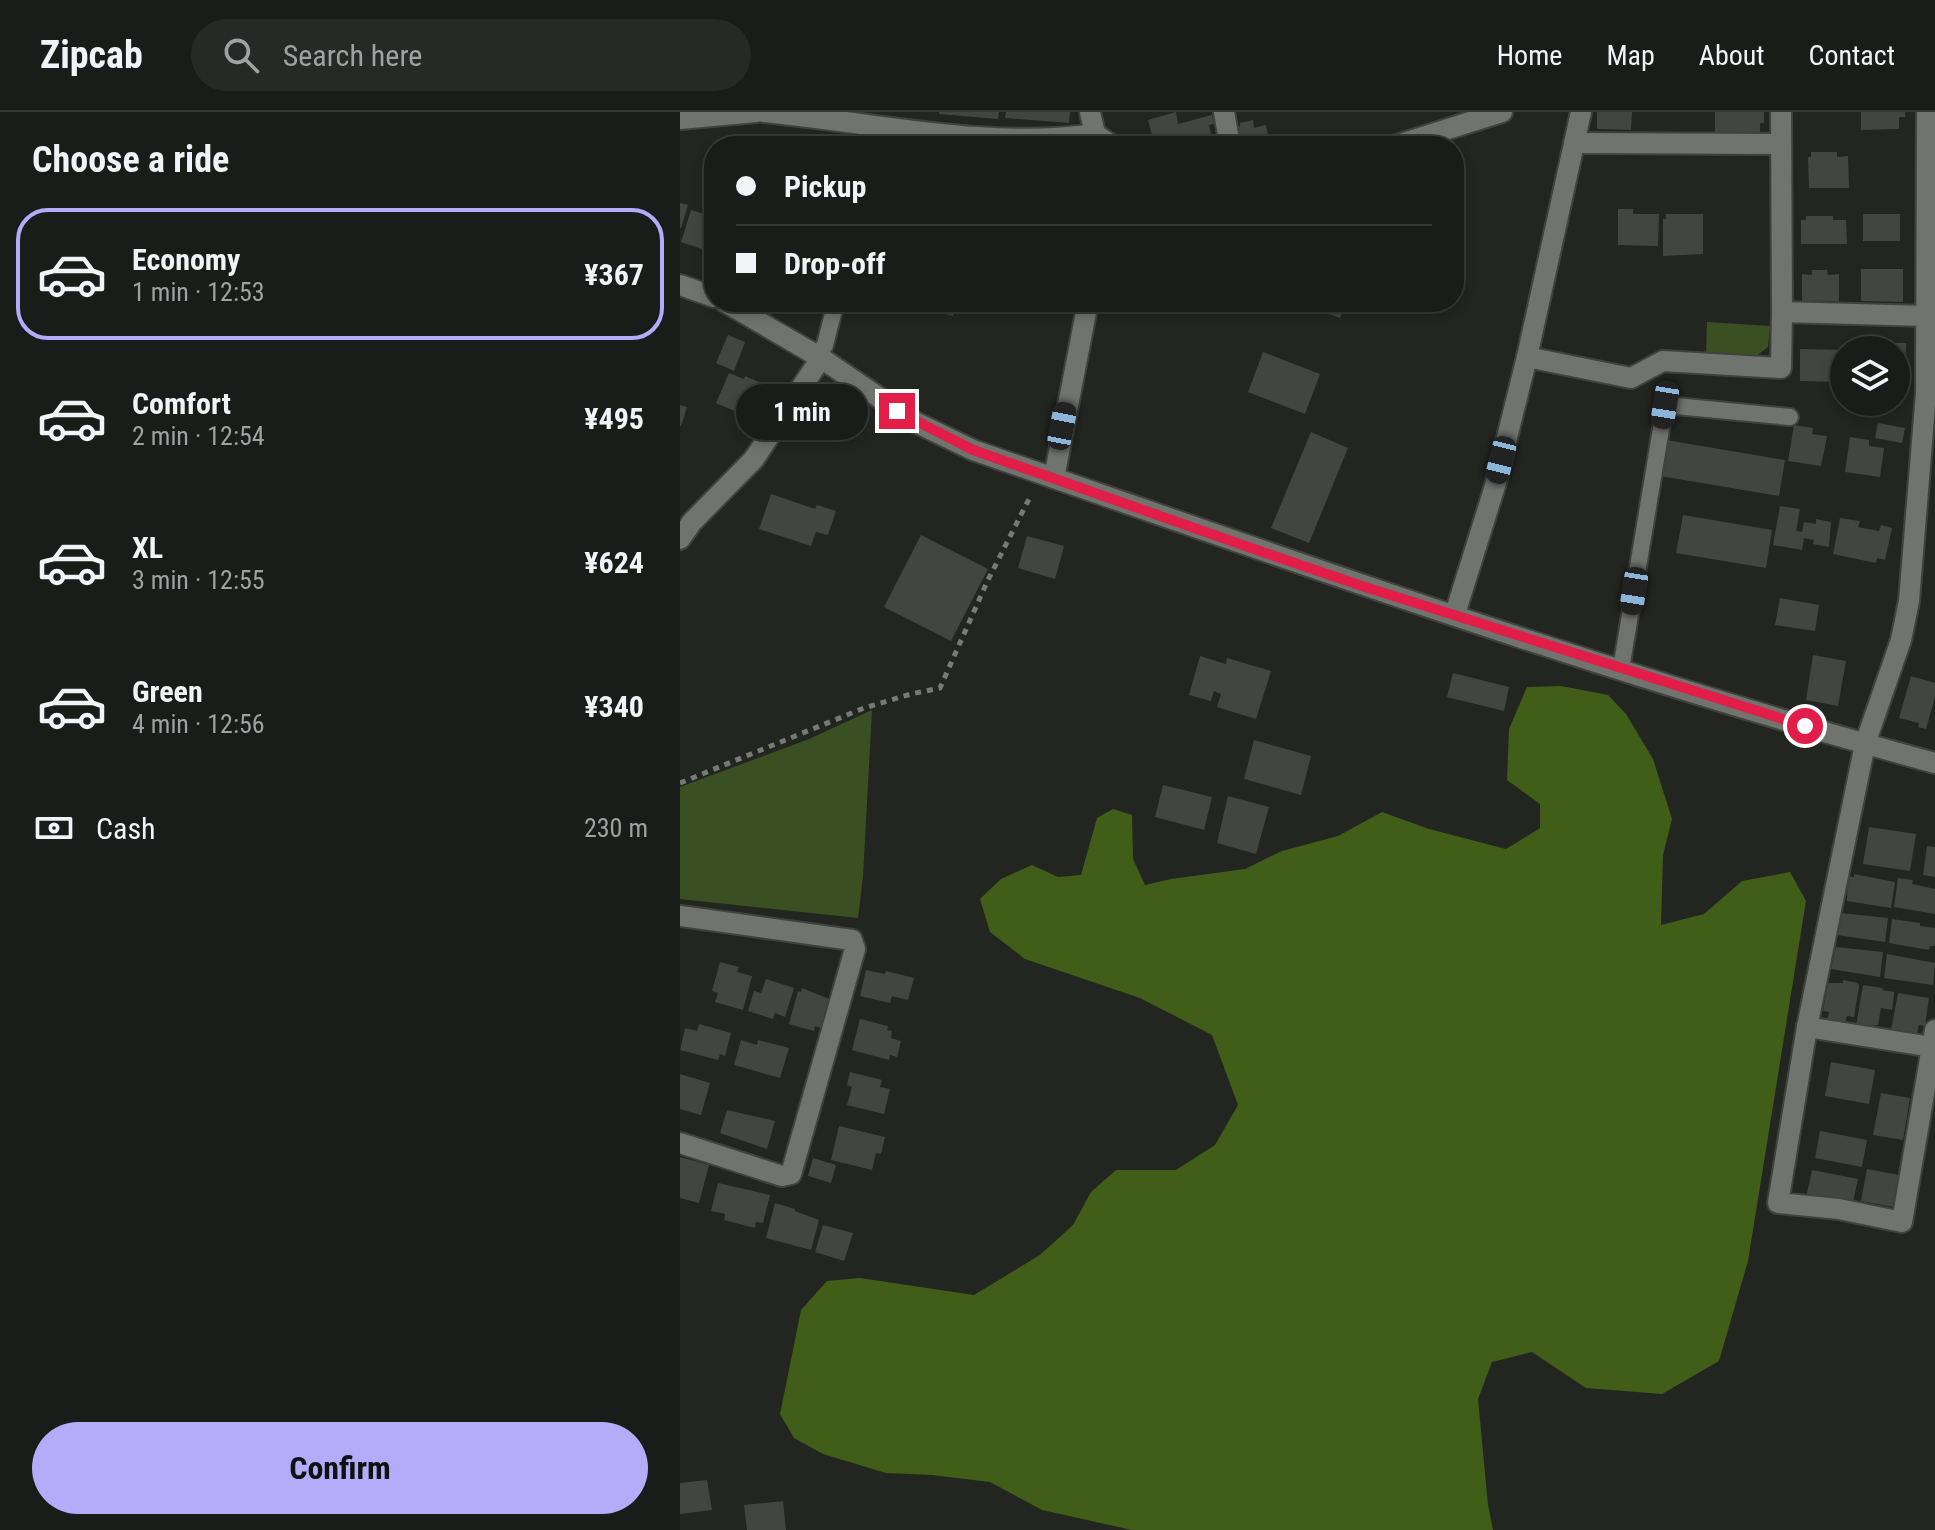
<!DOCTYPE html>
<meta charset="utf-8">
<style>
body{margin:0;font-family:"Roboto Condensed",sans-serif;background:#272926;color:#f1f3f6;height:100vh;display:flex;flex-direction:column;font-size:30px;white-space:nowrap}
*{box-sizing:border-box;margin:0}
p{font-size:26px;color:#9fa1a2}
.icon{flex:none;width:44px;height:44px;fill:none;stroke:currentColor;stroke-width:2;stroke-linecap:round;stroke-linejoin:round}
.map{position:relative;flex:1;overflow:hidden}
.side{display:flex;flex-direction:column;background:#1a1c19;width:680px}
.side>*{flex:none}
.top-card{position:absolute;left:24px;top:24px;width:760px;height:176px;border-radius:32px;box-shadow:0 4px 12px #0003,0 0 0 2px #383a38;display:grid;align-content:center;height:176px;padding:0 32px;background:#1a1c19}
.fabs{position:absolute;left:1150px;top:224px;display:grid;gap:16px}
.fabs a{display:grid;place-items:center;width:80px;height:80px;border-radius:50%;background:#1a1c19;box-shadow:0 4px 12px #0003,0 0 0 2px #383a38;font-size:40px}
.end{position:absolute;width:36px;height:36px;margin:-18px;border:10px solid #e11d48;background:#fff;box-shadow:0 0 0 4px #fff}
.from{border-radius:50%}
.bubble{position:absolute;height:56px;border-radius:28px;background:#1a1c19;box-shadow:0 4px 12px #0003,0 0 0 2px #383a38;font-size:26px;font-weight:700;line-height:56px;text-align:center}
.car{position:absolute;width:24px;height:48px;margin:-24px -12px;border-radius:10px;box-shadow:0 0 6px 2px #0007;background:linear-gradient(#222 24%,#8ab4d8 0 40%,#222 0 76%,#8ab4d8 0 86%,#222 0)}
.top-card b{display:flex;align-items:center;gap:28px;height:76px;font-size:30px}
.top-card b+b{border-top:2px solid #383a38}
.top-card i{width:20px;height:20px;background:#f1f3f6}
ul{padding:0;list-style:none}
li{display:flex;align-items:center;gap:24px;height:132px;margin:0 16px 12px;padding:0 16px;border:4px solid transparent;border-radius:32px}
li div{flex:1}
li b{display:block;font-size:30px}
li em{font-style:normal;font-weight:700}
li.selected{border-color:#b4acf9}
li>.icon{width:72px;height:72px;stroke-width:1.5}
h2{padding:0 32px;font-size:36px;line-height:96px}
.pay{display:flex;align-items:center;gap:20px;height:88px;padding:0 32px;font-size:30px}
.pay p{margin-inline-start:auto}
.button{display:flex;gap:16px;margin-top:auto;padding:16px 32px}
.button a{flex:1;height:92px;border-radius:48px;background:#b4acf9;color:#111;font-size:32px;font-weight:700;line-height:92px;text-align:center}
header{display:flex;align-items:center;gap:48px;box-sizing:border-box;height:112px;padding:0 40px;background:#1a1c19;border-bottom:2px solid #383a38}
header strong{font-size:38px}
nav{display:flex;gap:44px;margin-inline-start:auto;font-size:28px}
.search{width:560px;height:72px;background:#272926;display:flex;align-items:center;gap:20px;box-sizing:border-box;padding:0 28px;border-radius:44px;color:#9fa1a2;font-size:30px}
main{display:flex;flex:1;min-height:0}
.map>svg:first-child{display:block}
.green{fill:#3b5022}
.forest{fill:#415e19}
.building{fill:#434541}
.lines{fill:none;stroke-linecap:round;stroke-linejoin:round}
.lane-casing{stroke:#40423f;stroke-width:20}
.street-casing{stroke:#40423f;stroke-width:24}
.secondary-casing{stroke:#40423f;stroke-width:24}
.path{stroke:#787a76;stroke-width:5;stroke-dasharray:6 6;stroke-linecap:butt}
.lane{stroke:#71736f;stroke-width:16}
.street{stroke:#71736f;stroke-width:20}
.secondary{stroke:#71736f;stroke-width:20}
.route{stroke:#e11d48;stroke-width:10}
</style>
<header>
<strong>Zipcab</strong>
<div class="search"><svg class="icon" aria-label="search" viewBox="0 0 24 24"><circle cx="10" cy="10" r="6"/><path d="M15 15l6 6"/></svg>Search here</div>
<nav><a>Home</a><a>Map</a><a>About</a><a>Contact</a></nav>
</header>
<main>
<section class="side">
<h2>Choose a ride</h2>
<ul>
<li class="selected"><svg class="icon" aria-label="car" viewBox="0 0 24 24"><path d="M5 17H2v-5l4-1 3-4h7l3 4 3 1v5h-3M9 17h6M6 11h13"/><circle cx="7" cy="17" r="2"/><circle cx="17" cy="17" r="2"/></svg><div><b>Economy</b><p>1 min · 12:53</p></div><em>¥367</em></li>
<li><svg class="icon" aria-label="car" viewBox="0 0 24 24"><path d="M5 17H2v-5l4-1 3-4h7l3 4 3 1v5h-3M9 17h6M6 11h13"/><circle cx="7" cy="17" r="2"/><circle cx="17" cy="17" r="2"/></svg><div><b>Comfort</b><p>2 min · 12:54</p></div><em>¥495</em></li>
<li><svg class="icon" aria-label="car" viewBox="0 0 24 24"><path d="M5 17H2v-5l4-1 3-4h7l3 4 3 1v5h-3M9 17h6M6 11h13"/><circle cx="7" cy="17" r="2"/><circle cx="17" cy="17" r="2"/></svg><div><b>XL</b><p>3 min · 12:55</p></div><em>¥624</em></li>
<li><svg class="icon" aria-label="car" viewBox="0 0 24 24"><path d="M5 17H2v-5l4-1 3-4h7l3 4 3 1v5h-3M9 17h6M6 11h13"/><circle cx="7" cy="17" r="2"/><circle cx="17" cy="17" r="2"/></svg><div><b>Green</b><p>4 min · 12:56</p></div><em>¥340</em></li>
</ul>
<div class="pay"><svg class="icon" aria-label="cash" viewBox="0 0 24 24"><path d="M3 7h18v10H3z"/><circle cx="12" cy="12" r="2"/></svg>Cash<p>230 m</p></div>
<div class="button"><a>Confirm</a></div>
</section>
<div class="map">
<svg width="1255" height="1418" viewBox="0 0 1255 1418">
<rect width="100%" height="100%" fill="#232521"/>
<g class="green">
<path d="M1027,210L1090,214L1088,235L1075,245L1026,243Z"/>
<path d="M192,598L183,765L178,806L0,787V675L129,627Z"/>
</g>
<path class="forest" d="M881,574L928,583L946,602L973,647L992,707L983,743L981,813L1024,802L1062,769L1110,760L1126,789L1068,1149L1039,1249L982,1282L906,1276L852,1240L812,1250L798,1287L808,1393L813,1418H452L362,1398L310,1370L252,1363L206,1361L143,1342L114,1326L100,1302L121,1198L147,1169L180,1166L294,1183L360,1143L393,1113L411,1080L436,1058H496L535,1033L558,993L532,923L460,886L345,847L310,820L300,787L321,767L352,753L378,765L401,763L417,706L433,697L452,703L453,747L465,773L491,767L565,757L602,739L658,724L702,700L749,717L826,737L860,716V692L827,668L829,617L847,575Z"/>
<g class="building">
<path d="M259,0H319L318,7L259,2Z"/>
<path d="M326,0H390L389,11L325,6Z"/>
<path d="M496,0L498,12L532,3L534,12L529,13L534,34H475L468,8Z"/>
<path d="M917,0H952L951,18L917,17Z"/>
<path d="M1035,0H1084V11H1080V20H1035Z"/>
<path d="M1181,0H1225V5H1219V17L1181,18Z"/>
<path d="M573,8L574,16L586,13L590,34H560L556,15L560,14V11Z"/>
<path d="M1131,40H1157V45L1168,44L1169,76H1129L1128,45H1131Z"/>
<path d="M0,91L8,93L1,116H0Z"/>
<path d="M938,97H953V102H979L978,134L938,133Z"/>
<path d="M11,98L34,105V133L24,130L22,137L1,130Z"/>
<path d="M986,102H1023V142L983,144V107H986Z"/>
<rect x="1183" y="102" width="37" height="27"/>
<path d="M1126,104H1153V108H1166L1167,132H1121V108H1126Z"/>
<path d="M1181,157H1223V190L1181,189Z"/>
<path d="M1132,158H1147L1148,163L1159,162V189H1122V162L1132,163Z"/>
<path d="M241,190H276L273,204L240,196Z"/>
<path d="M616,190H666L660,206Z"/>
<path d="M48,223L65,230L54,259L36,251Z"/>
<path d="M1179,225L1195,226V231H1226L1225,267H1216V238H1179Z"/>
<path d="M1120,237L1164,238V270L1120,269Z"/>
<path d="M583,240L640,262L625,302L568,280Z"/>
<path d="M49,261L64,267L65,264L100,279L87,308L69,300L68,305L36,291Z"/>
<path d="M137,284L160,295L149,316L127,305Z"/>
<path d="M0,293L7,295L1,314H0Z"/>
<path d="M1198,311L1225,316L1222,331L1195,326Z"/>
<path d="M1114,313L1133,316L1132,322L1147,324L1141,354L1108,349Z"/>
<path d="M631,320L668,336L629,431L591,416Z"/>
<path d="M1170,325L1189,328V334L1204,336L1200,365L1165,360Z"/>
<path d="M986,328L1105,348L1099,384L980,364Z"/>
<path d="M91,382L135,397L137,393L156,399L148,423L136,420L131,434L79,417Z"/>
<path d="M1100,394L1120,397L1116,419L1122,420L1124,410L1136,412V407L1151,410L1149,435L1133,432L1134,428L1124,426L1122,438L1093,433Z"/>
<path d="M1003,403L1092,418L1086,456L996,441Z"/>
<path d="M1160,406L1180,409L1178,415L1199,419L1201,413L1212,416L1205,448L1197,446L1196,451L1153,442Z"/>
<path d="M241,423L308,457L271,529L204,495Z"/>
<path d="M347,424L384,434L375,467L338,456Z"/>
<path d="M1100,486L1139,493L1135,519L1095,513Z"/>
<path d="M1133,543L1166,549L1158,594L1126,588Z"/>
<path d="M520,544L546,552L547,546L591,559L576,607L537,595L541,582L534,579L531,589L509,583Z"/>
<path d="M773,561L829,575L824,599L767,585Z"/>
<path d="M1231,564L1255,571V585L1246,617L1238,615L1239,611L1219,606Z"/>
<path d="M574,628L631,644L621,683L564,667Z"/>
<path d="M483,673L532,685L524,718L475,705Z"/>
<path d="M548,684L589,695L576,742L537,731Z"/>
<path d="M1189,715L1236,722L1230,759L1183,752Z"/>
<path d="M1247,734L1255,735V765L1243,763Z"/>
<path d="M1174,762L1215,770L1211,796L1167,789L1168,764L1174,765Z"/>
<path d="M1218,766L1233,768L1232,772L1255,777V802L1214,795Z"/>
<path d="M1161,801L1208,806L1205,830L1157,823Z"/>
<path d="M1212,807L1240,811V814L1255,816V834H1250L1249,838L1209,831Z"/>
<path d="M1156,835L1203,840L1200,865L1151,857Z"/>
<path d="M1207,842L1255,851L1253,873L1204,866Z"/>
<path d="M40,850L59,855L57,860L72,864L63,898L35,890L38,881L32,879Z"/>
<path d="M186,858L205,862L206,859L234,866L228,888L212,884L210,891L180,884Z"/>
<path d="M86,867L114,876L105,905L95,901L93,907L68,899L74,879L81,881Z"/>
<path d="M1163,868L1178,871L1179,875L1174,905L1167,904L1165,911L1147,908L1149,900L1143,899L1148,871H1163Z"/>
<path d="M1183,873L1203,876L1202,878L1214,880V883L1212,898L1201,896L1198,913H1195L1194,917L1176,914Z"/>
<path d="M122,876L149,887L141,916L135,914L134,919L109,912L118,879L121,880Z"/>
<path d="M1218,881L1249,886L1245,914L1239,913L1237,922L1211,918Z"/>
<path d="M180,907L208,914L207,918L212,919L211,926L221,929L217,945L210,943L209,948L172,938Z"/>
<path d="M19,912L51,921L45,944L40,942L38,948L0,938L5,916L17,919Z"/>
<path d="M61,928L77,933L78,928L109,936L100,966L54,953Z"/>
<path d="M1151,950L1195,958L1189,992L1145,984Z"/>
<path d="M170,960L202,968L200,975L210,977L204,1002L167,993L172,975L167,973Z"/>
<path d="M0,962L30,971L21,1003L0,997Z"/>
<path d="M1201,981L1230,986L1223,1028L1193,1023Z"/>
<path d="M47,998L95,1009L87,1037L40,1021Z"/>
<path d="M159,1014L205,1025L201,1042L196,1041L192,1058L151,1048Z"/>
<path d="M1140,1019L1187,1028L1182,1055L1135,1046Z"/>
<path d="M0,1045L29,1053L19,1091L0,1086Z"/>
<path d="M133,1046L156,1053L151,1071L128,1064Z"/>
<path d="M1187,1057L1219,1063L1213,1095L1181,1089Z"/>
<path d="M1132,1058L1178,1067L1172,1094L1126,1086Z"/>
<path d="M38,1071L90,1083L83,1111L76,1110L75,1116L44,1108L45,1102L31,1099Z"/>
<path d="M95,1091L115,1097V1099L139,1108L131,1138L86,1126Z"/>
<path d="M143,1113L173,1121L164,1149L135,1140Z"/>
<path d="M27,1368L32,1398L0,1402V1371Z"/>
<path d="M103,1389L106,1418H67L64,1393Z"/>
</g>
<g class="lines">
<defs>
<g id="lane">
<path d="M137,244L145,233L156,190"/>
<path d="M941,557L985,293L1110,305"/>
</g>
<g id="street">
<path d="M84,0C191,10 308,38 415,22"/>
<path d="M410,0L415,22L433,34"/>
<path d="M544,0L550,34"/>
<path d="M1101,0L1102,200"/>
<path d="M1247,0L1246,281L1229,489L1221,528L1185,632L1127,915L1252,935L1255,918"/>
<path d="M0,7L76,0"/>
<path d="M894,31L1101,32"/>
<path d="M714,34L822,0"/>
<path d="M847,245L951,266L983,249L1101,256L1102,200L1246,204"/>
<path d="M374,366L408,190"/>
<path d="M0,427L12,410L74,347L141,246"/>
<path d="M775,502L815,374L847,245L901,0"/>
<path d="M0,804L172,828L175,837L111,1062L102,1064L0,1031"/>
<path d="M1127,915L1098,1091L1159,1097L1222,1110L1252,935"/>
</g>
<g id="secondary">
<path d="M0,173L34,185"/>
<path d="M45,190L141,246L235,310L293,338C611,448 930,563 1255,651"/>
</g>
</defs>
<use href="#lane" class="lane-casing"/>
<use href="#street" class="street-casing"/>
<use href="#secondary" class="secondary-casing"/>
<path class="path" d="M0,671L184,596L231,582L260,576L307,470L351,383"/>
<use href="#lane" class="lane"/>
<use href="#street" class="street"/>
<use href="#secondary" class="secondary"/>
</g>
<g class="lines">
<path class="route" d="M217,299L293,338L571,436L682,474L1125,614"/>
</g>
</svg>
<div class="fabs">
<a><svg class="icon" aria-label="layers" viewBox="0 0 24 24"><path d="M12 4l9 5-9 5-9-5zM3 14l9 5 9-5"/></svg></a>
</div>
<i class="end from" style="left:1125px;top:614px"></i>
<i class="end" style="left:217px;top:299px"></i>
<div class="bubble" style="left:56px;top:272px;width:132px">1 min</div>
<i class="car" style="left:985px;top:293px;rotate:189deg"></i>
<i class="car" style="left:382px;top:314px;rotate:11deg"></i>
<i class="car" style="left:821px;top:348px;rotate:194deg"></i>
<i class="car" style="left:954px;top:479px;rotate:189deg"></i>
<div class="top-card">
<b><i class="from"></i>Pickup</b>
<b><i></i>Drop-off</b>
</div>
</div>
</main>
